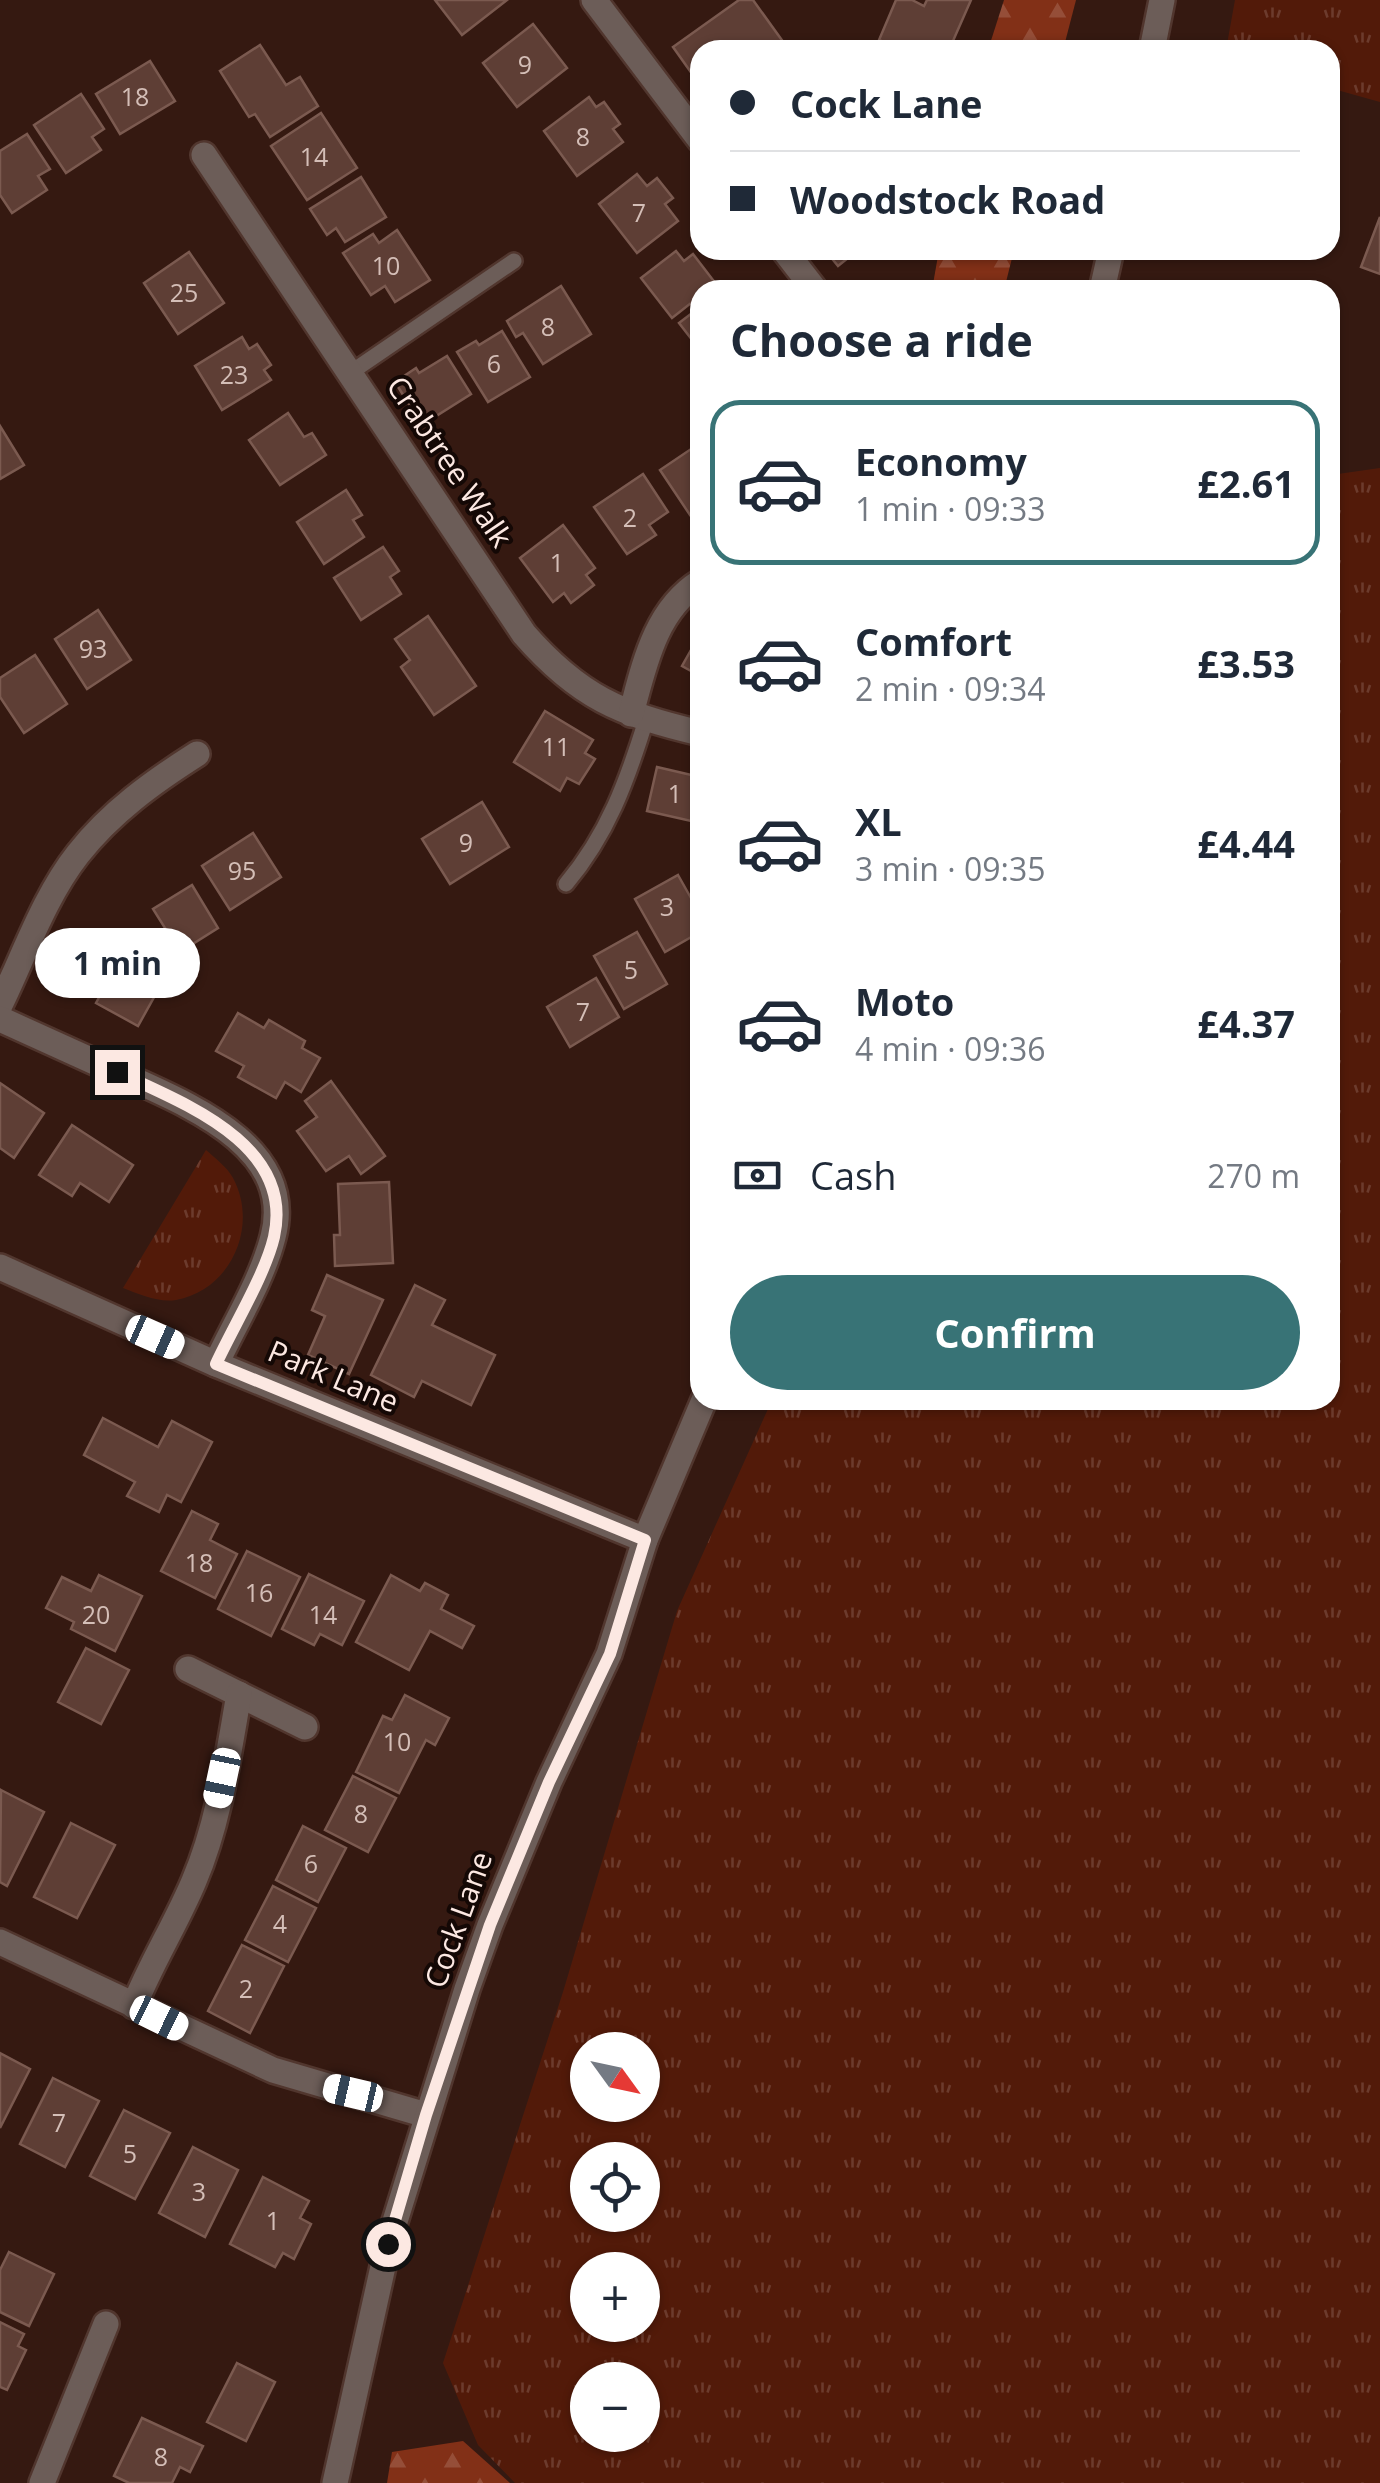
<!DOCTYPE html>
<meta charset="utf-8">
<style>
body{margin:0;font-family:"Open Sans",sans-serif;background:#f6f6f7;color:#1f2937;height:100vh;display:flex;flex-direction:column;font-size:38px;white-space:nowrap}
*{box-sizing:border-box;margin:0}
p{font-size:32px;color:#747a83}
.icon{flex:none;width:55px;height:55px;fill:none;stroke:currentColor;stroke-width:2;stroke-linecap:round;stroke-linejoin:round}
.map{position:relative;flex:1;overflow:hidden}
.panel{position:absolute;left:690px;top:280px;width:650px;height:1130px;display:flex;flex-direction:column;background:#fff;border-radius:30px;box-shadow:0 2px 8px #0004}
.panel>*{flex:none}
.top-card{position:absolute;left:690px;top:40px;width:650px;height:220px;border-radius:30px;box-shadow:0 2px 8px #0004;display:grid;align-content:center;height:220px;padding:0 40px;background:#fff}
.needle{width:65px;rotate:123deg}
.buttons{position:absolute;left:570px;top:2032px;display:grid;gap:20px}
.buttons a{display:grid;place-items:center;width:90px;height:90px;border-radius:50%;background:#fff;box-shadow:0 2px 8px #0004;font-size:50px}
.end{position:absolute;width:45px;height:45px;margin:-22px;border:12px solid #fce8e2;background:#111;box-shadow:0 0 0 5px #111}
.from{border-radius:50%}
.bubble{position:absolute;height:70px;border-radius:35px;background:#fff;box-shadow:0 2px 8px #0004;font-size:32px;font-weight:700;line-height:70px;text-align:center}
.car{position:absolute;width:30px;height:60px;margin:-30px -15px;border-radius:12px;box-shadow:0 0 8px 2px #0007;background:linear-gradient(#fff 24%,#345 0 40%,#fff 0 76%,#345 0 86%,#fff 0)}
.top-card b{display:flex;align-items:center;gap:35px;height:95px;font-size:38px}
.top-card b+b{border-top:2px solid #e0e1e3}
.top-card i{width:25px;height:25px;background:#1f2937}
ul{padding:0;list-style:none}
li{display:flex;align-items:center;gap:30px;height:165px;margin:0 20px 15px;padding:0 20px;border:5px solid transparent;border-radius:30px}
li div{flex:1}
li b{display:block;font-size:38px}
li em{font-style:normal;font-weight:700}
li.active{border-color:#387376}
li>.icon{width:90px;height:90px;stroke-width:1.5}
h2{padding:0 40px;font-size:45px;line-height:120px}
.pay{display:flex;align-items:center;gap:25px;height:110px;padding:0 40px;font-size:38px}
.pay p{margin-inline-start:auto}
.action{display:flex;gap:20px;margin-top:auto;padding:20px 40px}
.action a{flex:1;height:115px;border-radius:60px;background:#387376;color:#fff;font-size:40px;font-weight:700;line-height:115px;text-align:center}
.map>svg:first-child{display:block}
.grass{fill:url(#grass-tufts);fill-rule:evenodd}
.forest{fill:url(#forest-firs)}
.building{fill:#5e3e35;stroke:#7b5a50;stroke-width:2.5}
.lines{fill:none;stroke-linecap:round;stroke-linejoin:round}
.lane-casing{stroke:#51362e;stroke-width:20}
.street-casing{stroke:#51362e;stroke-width:30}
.lane{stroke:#6c5d58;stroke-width:15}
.street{stroke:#6c5d58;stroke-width:25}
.route{stroke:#fce8e2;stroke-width:12}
.labels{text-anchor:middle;stroke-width:8;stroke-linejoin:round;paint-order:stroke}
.number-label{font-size:25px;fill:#d4beb7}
.street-label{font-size:30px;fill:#fce8e2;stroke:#140805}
</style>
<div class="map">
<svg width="1380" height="2483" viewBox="0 0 1380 2483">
<defs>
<pattern id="grass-tufts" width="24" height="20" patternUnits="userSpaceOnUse" patternTransform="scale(2.5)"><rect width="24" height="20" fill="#521a09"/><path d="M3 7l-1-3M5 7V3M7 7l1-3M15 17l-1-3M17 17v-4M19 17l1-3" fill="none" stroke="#6c3b2d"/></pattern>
<pattern id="forest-firs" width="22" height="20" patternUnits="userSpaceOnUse" patternTransform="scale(2.5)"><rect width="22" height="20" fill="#823017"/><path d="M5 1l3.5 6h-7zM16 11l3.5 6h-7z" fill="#954e38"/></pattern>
</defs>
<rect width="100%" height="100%" fill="#351911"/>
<g class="grass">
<path d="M1235,0H1380V102L1330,88V50H1226Z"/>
<path d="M1330,468L1338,474L1380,468V2483H515L478,2445L443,2363L563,1992L677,1611L772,1400H1330ZM588,2050H642V2105H588ZM588,2160H642V2215H588ZM588,2270H642V2325H588ZM588,2380H642V2435H588Z"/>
<path d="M206,1150C215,1158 227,1167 233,1178C259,1226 231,1290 176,1300C159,1303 139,1294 123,1288Z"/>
</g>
<g class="forest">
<path d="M1004,0H1076L1063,50H988Z"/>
<path d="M939,250H1014L1004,290H932Z"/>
<path d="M463,2441L510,2483H387L392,2452Z"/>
</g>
<g class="building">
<path d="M435,0H507L462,35Z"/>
<path d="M739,0H753L789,50H700V85L673,47Z"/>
<path d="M896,0H912L924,6L927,0H971L949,50H901L879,40Z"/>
<path d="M533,24L567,68L517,107L483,63Z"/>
<path d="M260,45L286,85L300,77L318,106L270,137L255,114L249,117L220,71Z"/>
<path d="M150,61L175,101L120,134L96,94Z"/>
<path d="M81,94L104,129L92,137L101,150L66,173L34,125Z"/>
<path d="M589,97L596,107L604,102L620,124L613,129L623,142L577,176L544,131Z"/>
<path d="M321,113L357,168L307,200L271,146Z"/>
<path d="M27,134L50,169L38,176L47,190L12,213L0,195V151Z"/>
<path d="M637,174L647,186L657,178L673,198L665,204L678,221L637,253L599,204Z"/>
<path d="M361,177L386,217L345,242L336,228L327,235L310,209Z"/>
<path d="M1380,217V274L1361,267Z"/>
<path d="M397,230L430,280L395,302L385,286L371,295L343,253L373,234L379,243Z"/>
<path d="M825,250H858L838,266Z"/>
<path d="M676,251L684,261L693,254L716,284L708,290H700V296L672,318L641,278Z"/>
<path d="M189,252L224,303L178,334L144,283Z"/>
<path d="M561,286L591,334L543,364L523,333L516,337L507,321Z"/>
<path d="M700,307V350L679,323Z"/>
<path d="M502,331L530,377L488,402L457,352L476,341L479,345Z"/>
<path d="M242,337L249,349L257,344L271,365L264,370L271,380L222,410L195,366Z"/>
<path d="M447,356L471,394L422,425L395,382L416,368L419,373Z"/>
<path d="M288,413L304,437L312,433L326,455L280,485L249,440Z"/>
<path d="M0,426L24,465L0,479Z"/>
<path d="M700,443V508L690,515L660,470Z"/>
<path d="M643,474L668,512L649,525L656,535L627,554L594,507Z"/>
<path d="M346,490L362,515L353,520L364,537L324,564L297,522Z"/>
<path d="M563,525L595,568L586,575L594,585L571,603L564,593L553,602L520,558Z"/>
<path d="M383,547L399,571L390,577L401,594L361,620L334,578Z"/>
<path d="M98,610L131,660L87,689L55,639Z"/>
<path d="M428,616L476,686L434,715L401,667L410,660L395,639Z"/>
<path d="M700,634V676L682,666Z"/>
<path d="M35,655L67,704L24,733L0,697V678Z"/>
<path d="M545,711L593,740L585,753L595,759L579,784L567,778L560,791L514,762Z"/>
<path d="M657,767L700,777V823L647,811Z"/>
<path d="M482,802L509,847L450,884L422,839Z"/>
<path d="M253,833L281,877L230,910L202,866Z"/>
<path d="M678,875L700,914V932L665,952L635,899Z"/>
<path d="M192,885L218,928L180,952L153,909Z"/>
<path d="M637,932L667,984L624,1009L594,956Z"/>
<path d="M130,941L172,965L138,1026L96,1003Z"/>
<path d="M596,978L619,1017L570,1047L547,1007Z"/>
<path d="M238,1013L264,1028L269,1020L305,1041L302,1048L320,1058L301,1092L285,1082L276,1098L238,1077L244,1066L216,1051Z"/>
<path d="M331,1081L385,1156L361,1174L349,1156L326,1171L297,1131L317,1117L305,1101Z"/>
<path d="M0,1083L44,1113L14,1158L0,1148Z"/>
<path d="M72,1125L133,1165L109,1202L80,1183L72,1196L39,1175Z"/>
<path d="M389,1182L393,1263L335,1266L334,1235H340L338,1184Z"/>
<path d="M327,1275L383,1300L349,1374L308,1355L325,1316L312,1310Z"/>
<path d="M415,1285L445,1300L432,1325L495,1355L471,1405L422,1381L414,1397L371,1375Z"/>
<path d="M103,1418L158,1447L172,1421L212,1442L181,1502L167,1495L159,1512L127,1496L135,1482L84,1455Z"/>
<path d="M192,1511L218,1524L210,1540L237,1554L215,1598L161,1571Z"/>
<path d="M247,1551L300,1577L271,1636L218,1609Z"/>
<path d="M309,1574L364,1601L342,1645L320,1634L314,1645L282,1629Z"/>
<path d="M99,1575L142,1596L115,1651L71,1629L74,1622L46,1608L62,1577L91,1591Z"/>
<path d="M391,1575L420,1591L425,1583L448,1595L441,1609L474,1626L462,1648L430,1631L409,1670L356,1642Z"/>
<path d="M86,1648L129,1670L101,1724L58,1702Z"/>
<path d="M405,1695L449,1718L435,1745L426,1740L399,1793L356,1772L383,1716L392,1720Z"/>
<path d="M353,1776L396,1798L368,1852L325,1830Z"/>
<path d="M1,1790L44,1812L7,1886L0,1882Z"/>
<path d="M71,1823L115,1845L77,1918L34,1897Z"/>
<path d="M303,1826L346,1848L318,1902L276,1880Z"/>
<path d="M273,1886L316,1908L288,1962L245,1940Z"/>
<path d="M242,1945L284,1966L250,2033L208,2011Z"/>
<path d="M0,2053L30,2069L0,2128Z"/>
<path d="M53,2078L99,2101L65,2167L20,2144Z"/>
<path d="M124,2110L170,2133L135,2199L90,2176Z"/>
<path d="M193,2147L238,2170L205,2237L159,2213Z"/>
<path d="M263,2177L309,2201L300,2218L311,2224L294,2259L283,2253L275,2267L230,2244Z"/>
<path d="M9,2252L54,2274L29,2326L0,2312V2270Z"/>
<path d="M0,2322L24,2334L18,2346L26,2350L7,2390L0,2387Z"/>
<path d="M237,2363L275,2382L246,2441L207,2422Z"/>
<path d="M142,2418L203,2446L190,2472L180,2467L172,2483H129L114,2476Z"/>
</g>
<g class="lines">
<defs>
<g id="lane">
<path d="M350,373L514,261"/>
<path d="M566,884C608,834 627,781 646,720"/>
</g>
<g id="street">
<path d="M594,0L700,140"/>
<path d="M1152,50L1162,0"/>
<path d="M204,155L524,634C579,697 620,714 700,733"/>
<path d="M784,250L815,290"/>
<path d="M1102,290L1111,250"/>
<path d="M631,714C644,666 655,610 700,582"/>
<path d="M0,1005C24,956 44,897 78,854C111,812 153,782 197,754"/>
<path d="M0,1019C40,1037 80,1055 119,1073C184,1103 297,1145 273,1237C262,1280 235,1323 216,1364"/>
<path d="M0,1267L216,1364L645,1540"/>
<path d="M188,1669L305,1727"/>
<path d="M0,1942L273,2070L426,2115"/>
<path d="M134,2006C151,1963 176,1924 194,1881C219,1823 228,1756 239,1694"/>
<path d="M42,2483L106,2324"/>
<path d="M335,2483L388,2244L467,1989L490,1925L549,1782L609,1654L645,1540L704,1400"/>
</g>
</defs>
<use href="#lane" class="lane-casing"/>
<use href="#street" class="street-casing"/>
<use href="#lane" class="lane"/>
<use href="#street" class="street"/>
</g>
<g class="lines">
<path class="route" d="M117,1072C183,1103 295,1144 274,1237C265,1275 233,1327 216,1364L645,1540L610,1654L549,1782L490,1925L426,2115L388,2244"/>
</g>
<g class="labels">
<g class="number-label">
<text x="525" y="74">9</text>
<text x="135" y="106">18</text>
<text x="583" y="146">8</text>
<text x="314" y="166">14</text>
<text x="639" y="222">7</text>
<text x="386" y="275">10</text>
<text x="184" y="302">25</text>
<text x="548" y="336">8</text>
<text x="494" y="373">6</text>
<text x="234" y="384">23</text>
<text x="630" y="527">2</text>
<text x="557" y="572">1</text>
<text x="93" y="658">93</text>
<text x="556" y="756">11</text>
<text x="675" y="803">1</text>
<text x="466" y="852">9</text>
<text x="242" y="880">95</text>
<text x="667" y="916">3</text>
<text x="631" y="979">5</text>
<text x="583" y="1021">7</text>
<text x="199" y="1572">18</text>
<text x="259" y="1602">16</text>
<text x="96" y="1624">20</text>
<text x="323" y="1624">14</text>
<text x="397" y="1751">10</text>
<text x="361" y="1823">8</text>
<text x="311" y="1873">6</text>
<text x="280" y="1933">4</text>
<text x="246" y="1998">2</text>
<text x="59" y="2132">7</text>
<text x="130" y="2163">5</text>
<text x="199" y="2201">3</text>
<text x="273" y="2230">1</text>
<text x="161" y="2466">8</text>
</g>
<g class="street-label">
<text transform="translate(449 462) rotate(56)" y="10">Crabtree Walk</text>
<text transform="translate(333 1377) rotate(23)" y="10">Park Lane</text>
<text transform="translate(459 1920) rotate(-70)" y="10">Cock Lane</text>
</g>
</g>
</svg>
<div class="buttons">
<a><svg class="needle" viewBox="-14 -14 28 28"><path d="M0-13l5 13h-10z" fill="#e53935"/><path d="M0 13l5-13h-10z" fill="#747a83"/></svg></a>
<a><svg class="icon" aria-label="locate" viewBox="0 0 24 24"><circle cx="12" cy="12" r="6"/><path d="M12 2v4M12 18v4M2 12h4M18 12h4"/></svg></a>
<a>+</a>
<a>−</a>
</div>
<i class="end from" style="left:388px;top:2244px"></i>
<i class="end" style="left:117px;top:1072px"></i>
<div class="bubble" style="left:35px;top:928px;width:165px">1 min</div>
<i class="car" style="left:155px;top:1337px;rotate:114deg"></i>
<i class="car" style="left:222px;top:1778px;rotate:192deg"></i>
<i class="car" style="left:159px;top:2018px;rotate:116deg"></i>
<i class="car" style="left:353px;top:2093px;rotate:283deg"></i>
<div class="top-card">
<b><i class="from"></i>Cock Lane</b>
<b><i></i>Woodstock Road</b>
</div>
<section class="panel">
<h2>Choose a ride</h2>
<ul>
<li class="active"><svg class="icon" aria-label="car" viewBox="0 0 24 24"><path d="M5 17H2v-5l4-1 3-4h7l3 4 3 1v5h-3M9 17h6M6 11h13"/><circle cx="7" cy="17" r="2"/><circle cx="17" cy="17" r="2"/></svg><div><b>Economy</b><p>1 min · 09:33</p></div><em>£2.61</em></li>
<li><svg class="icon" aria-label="car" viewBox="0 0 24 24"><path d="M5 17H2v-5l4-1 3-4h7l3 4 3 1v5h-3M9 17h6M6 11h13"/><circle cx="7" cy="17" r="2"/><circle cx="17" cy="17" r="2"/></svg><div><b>Comfort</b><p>2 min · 09:34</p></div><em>£3.53</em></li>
<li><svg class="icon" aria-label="car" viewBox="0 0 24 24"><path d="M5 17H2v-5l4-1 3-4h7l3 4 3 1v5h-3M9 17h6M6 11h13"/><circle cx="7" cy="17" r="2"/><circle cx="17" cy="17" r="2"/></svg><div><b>XL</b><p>3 min · 09:35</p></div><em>£4.44</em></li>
<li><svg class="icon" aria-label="car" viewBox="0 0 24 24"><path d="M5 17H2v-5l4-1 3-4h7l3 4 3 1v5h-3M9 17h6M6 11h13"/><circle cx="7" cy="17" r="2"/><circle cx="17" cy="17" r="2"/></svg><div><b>Moto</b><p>4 min · 09:36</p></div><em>£4.37</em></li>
</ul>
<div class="pay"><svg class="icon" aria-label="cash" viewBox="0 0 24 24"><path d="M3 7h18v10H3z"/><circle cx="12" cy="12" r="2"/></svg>Cash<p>270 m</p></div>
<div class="action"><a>Confirm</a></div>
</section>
</div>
